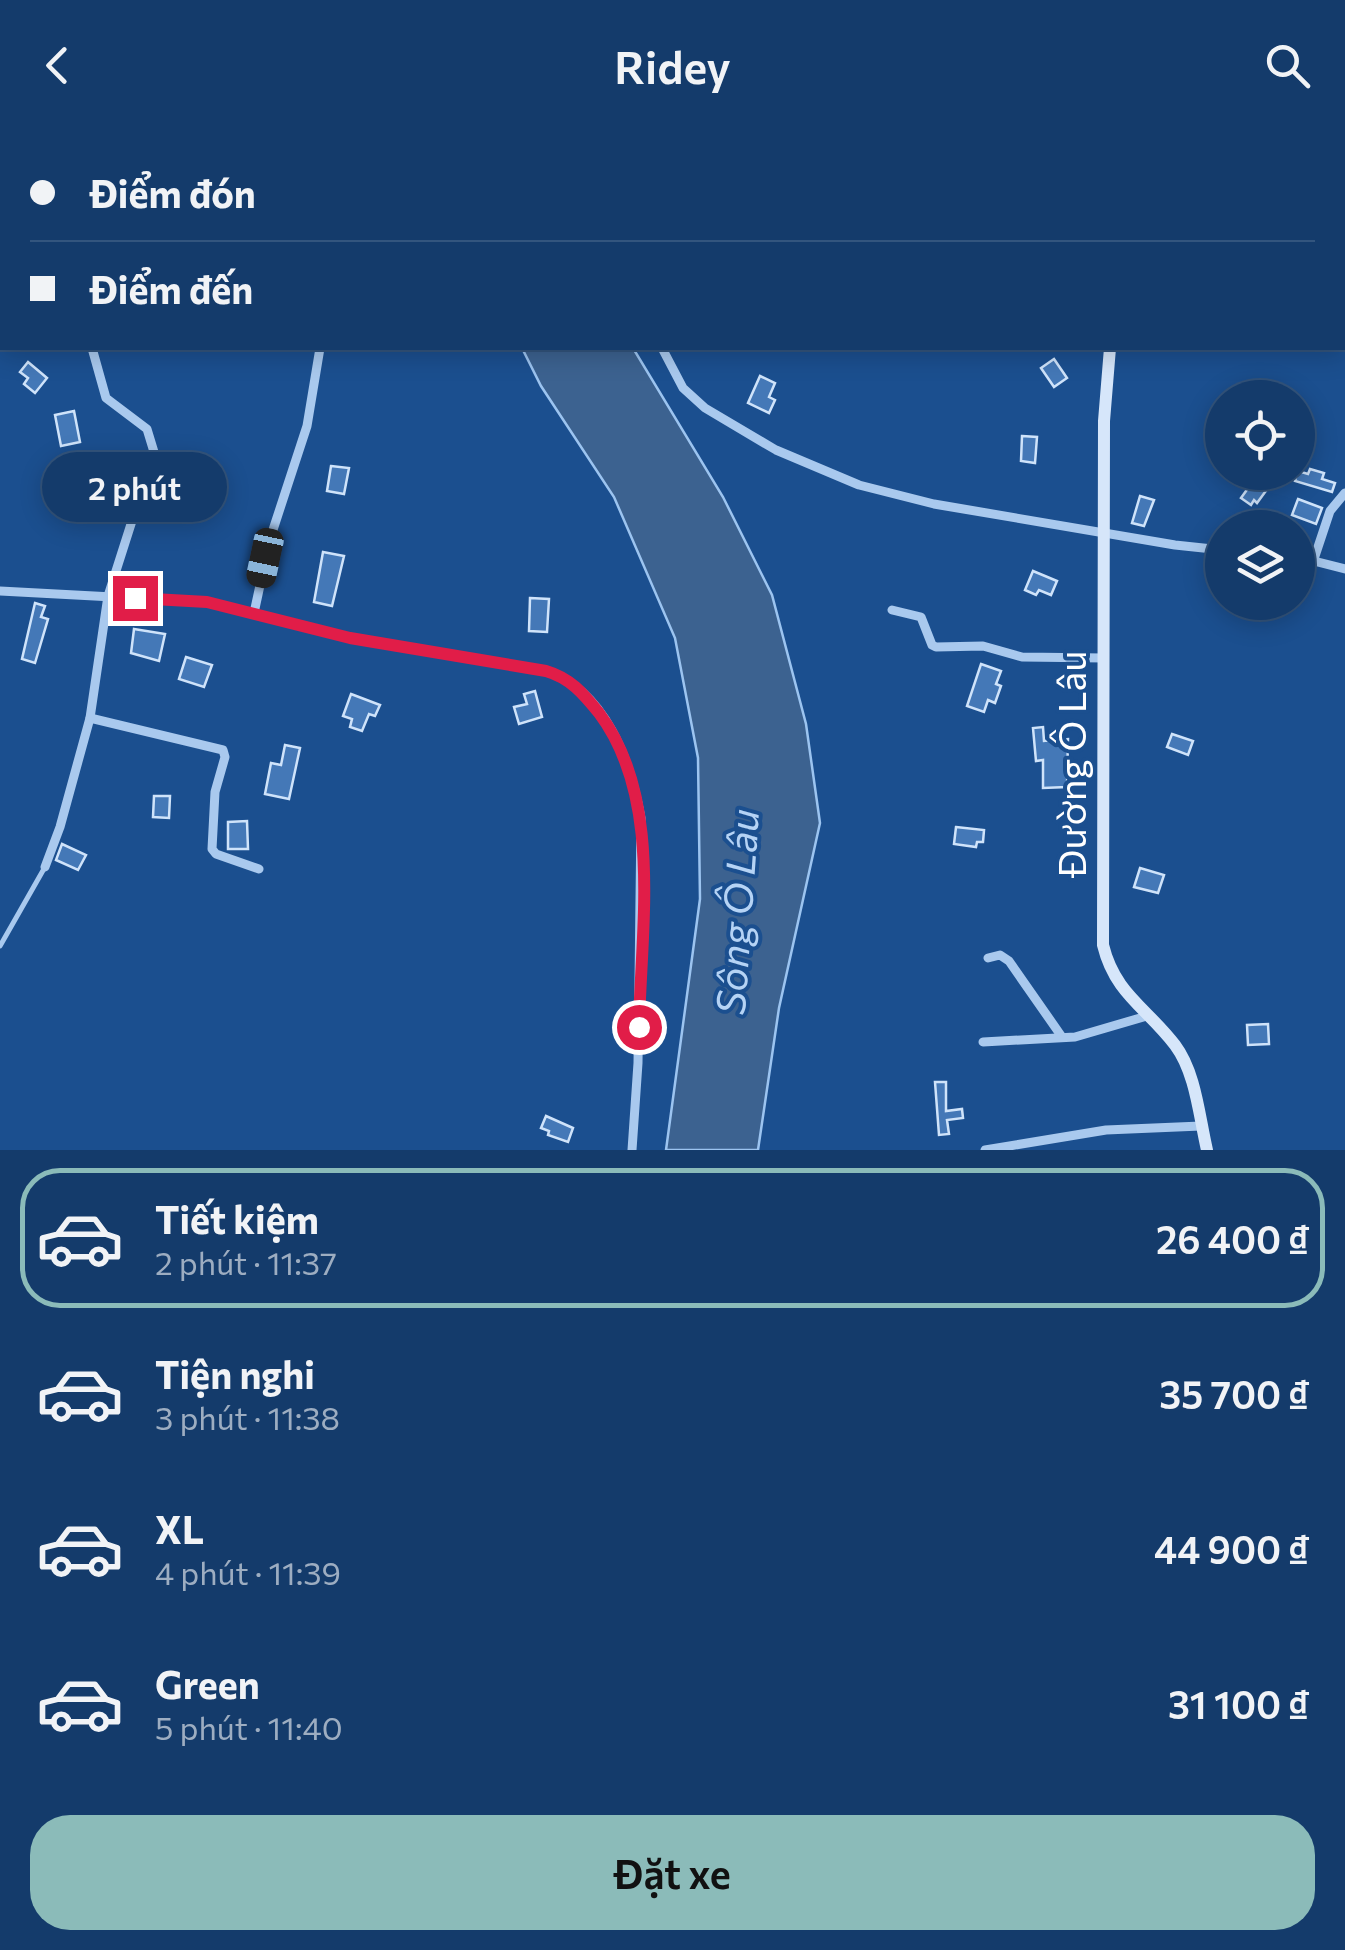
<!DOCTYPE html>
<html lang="vi">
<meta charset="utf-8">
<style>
body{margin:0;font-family:Commissioner,sans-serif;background:#1d4271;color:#f1f3f6;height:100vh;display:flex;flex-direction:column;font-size:38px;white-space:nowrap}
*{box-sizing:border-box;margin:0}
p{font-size:32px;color:#9dadc1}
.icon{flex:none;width:55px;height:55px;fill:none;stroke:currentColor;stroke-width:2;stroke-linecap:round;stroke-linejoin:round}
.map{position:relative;height:1020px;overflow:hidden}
.drawer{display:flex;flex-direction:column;background:#143b6b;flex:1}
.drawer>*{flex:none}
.guide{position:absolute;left:0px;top:0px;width:1345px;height:220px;box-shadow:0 5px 25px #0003,0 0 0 2px #33557e;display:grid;align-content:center;height:220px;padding:0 30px;background:#143b6b}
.tools{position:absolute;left:1205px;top:250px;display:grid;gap:20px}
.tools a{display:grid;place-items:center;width:110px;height:110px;border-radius:50%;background:#143b6b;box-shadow:0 5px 25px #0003,0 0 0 2px #33557e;font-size:50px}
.end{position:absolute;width:45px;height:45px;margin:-22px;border:12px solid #e11d48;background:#fff;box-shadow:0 0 0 5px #fff}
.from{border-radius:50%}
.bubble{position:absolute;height:70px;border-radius:35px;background:#143b6b;box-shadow:0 5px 25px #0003,0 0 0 2px #33557e;font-size:32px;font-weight:600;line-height:70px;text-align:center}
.car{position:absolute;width:30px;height:60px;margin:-30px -15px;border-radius:12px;box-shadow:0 0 8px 2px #0007;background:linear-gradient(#222 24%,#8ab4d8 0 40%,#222 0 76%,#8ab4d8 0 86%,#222 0)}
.guide b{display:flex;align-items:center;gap:35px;height:95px;font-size:38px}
.guide b+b{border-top:2px solid #33557e}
.guide i{width:25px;height:25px;background:#f1f3f6}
ul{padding:18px 0 0;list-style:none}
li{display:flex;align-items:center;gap:30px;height:140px;margin:0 20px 15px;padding:0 10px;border:5px solid transparent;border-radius:40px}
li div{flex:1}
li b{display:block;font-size:38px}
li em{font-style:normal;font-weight:600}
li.current{border-color:#8bbbb9}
li>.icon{width:90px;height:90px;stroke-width:1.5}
.cta{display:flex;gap:20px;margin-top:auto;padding:20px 30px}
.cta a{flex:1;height:115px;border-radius:40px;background:#8bbbb9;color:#111;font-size:40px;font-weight:600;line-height:115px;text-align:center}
header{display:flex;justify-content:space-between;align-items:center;height:130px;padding:0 30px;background:#143b6b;font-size:45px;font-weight:600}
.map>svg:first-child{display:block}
.water{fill:#3c6290;stroke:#9cc4f0;stroke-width:2.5}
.building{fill:#4478b7;stroke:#cfe3fa;stroke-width:2.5}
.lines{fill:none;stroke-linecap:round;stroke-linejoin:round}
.service{stroke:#a9c9ee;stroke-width:5}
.minor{stroke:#a9c9ee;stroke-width:9}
.secondary{stroke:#d6e6fa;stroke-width:12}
.route{stroke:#e11d48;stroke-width:12}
.labels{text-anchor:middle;stroke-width:8;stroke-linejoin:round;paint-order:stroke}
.street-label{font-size:38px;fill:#fff;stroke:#1b4f8f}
.water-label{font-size:40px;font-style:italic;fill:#b5d3f5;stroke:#1b4f8f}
</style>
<header><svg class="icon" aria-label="back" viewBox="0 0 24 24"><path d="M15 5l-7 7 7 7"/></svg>Ridey<svg class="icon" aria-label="search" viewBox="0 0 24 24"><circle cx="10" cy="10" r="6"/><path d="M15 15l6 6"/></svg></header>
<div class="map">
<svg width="1345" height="1020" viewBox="0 0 1345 1020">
<rect width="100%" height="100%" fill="#1b4f8f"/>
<path class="water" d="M522,218H633L723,367L772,465L806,594L820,693L779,878L758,1020H666L700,769L698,628L675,508L614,367L541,256Z"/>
<g class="building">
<path d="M1054,229L1067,248L1054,257L1041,238Z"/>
<path d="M28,232L47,248L35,263L24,254L28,248L20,242Z"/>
<path d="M760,246L775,253L769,267L775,270L769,283L748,273Z"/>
<path d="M74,281L80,312L61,316L55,285Z"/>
<path d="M1022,306L1037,307L1035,333L1021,331Z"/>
<path d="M331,336L349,338L344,364L327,361Z"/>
<path d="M1310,339L1324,343L1322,349L1335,353L1332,362L1295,351L1298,341L1308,344Z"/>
<path d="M1259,343L1267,348L1264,357L1268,358L1257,373L1254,370L1251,375L1241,368Z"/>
<path d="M1140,366L1154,370L1144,396L1132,393Z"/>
<path d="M1298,369L1322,378L1316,394L1292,385Z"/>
<path d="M323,422L344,426L332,476L314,472Z"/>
<path d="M1033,441L1057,451L1051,465L1039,460L1036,465L1025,460Z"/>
<path d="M530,468L549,469L547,502L529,501Z"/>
<path d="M35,473L45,476L41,487L48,489L35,533L22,529Z"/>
<path d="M134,499L165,504L159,531L131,523Z"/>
<path d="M186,527L212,535L204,557L179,549Z"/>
<path d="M981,534L1001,541L996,554L1001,556L995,573L988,570L984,582L967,576Z"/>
<path d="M535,561L542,587L519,594L514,577L527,574L524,564Z"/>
<path d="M351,564L380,575L375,586L369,584L362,601L350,597L352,589L343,586Z"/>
<path d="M1043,597L1044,611L1068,609L1067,657L1043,658V630L1036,631L1033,598Z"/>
<path d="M1172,604L1193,611L1188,625L1167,617Z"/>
<path d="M285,615L300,618L289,669L265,664L271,633L281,635Z"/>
<path d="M154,666H170L169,688L153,687Z"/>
<path d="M247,691L248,719H228V692Z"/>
<path d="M956,697L984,700L983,712H977L976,717L954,714Z"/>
<path d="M62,714L86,725L78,740L56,730Z"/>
<path d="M1140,738L1164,745L1158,763L1134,757Z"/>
<path d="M1268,894L1269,914L1248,915L1247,895Z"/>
<path d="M935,952H946V981L962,979L963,988L947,990L949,1004L939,1005Z"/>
<path d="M546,986L573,998L568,1012L548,1005L549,1001L541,998Z"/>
</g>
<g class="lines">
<path class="service" d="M0,816L45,737"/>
<g class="minor">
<path d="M119,0L120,2"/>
<path d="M240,0L241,2"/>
<path d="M53,2L63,0"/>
<path d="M0,13H2"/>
<path d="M662,218L683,258L705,278L776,320L859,355L934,374L1175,415L1222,420"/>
<path d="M1298,427L1345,439"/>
<path d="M1314,429L1330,381L1345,363"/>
<path d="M0,461L207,472L350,508L545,541C606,559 631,633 641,688L638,933L632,1020"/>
<path d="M892,480L921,487L932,515L936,517L983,516L1022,527L1104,528"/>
<path d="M254,483L270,409L307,296L320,218"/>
<path d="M90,588L223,620L225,627L215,662L212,719L216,724L259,739"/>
<path d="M45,737L60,697L90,588L108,466L154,322L147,299L106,268L92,218"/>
<path d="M988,828L1000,825L1009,831L1062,907"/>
<path d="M983,912L1075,907L1147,886"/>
<path d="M985,1020L1106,1000L1201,996"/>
</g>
<g class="secondary">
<path d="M1140,2L1141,0"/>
<path d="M1110,218L1104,291L1103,815C1115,864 1146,877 1175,915C1196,943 1199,986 1207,1020"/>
</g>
</g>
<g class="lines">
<path class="route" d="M135,468L207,472L350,508L546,541C570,548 583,563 599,583C663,668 641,796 639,897"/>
</g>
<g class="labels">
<g class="street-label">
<text transform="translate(1073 634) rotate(-90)" y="13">Đường Ô Lâu</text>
</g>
<g class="water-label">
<text transform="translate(738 782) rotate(-86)" y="14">Sông Ô Lâu</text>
</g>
</g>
</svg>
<div class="tools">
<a><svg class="icon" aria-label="locate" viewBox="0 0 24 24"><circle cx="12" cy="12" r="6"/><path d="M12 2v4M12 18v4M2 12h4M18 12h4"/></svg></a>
<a><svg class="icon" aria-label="layers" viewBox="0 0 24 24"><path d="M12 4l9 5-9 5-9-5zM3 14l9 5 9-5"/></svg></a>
</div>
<i class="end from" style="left:639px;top:897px"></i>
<i class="end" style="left:135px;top:468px"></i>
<div class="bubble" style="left:42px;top:322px;width:185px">2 phút</div>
<i class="car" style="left:265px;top:428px;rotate:192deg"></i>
<div class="guide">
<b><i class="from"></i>Điểm đón</b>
<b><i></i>Điểm đến</b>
</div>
</div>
<section class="drawer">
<ul>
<li class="current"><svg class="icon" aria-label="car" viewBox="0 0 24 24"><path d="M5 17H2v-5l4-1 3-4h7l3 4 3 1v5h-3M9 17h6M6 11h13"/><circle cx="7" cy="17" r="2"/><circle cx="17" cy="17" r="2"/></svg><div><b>Tiết kiệm</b><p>2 phút · 11:37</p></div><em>26 400 ₫</em></li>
<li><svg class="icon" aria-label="car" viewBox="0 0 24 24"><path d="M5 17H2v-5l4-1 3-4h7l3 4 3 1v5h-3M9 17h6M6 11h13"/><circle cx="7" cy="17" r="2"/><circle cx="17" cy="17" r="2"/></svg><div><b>Tiện nghi</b><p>3 phút · 11:38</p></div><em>35 700 ₫</em></li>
<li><svg class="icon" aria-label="car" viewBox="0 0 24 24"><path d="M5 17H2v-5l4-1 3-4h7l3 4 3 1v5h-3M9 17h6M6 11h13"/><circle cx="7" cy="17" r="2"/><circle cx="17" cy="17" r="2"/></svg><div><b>XL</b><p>4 phút · 11:39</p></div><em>44 900 ₫</em></li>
<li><svg class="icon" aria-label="car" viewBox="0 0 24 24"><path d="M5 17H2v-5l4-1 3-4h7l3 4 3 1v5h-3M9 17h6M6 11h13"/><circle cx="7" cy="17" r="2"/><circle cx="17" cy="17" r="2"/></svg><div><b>Green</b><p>5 phút · 11:40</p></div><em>31 100 ₫</em></li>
</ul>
<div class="cta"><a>Đặt xe</a></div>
</section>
